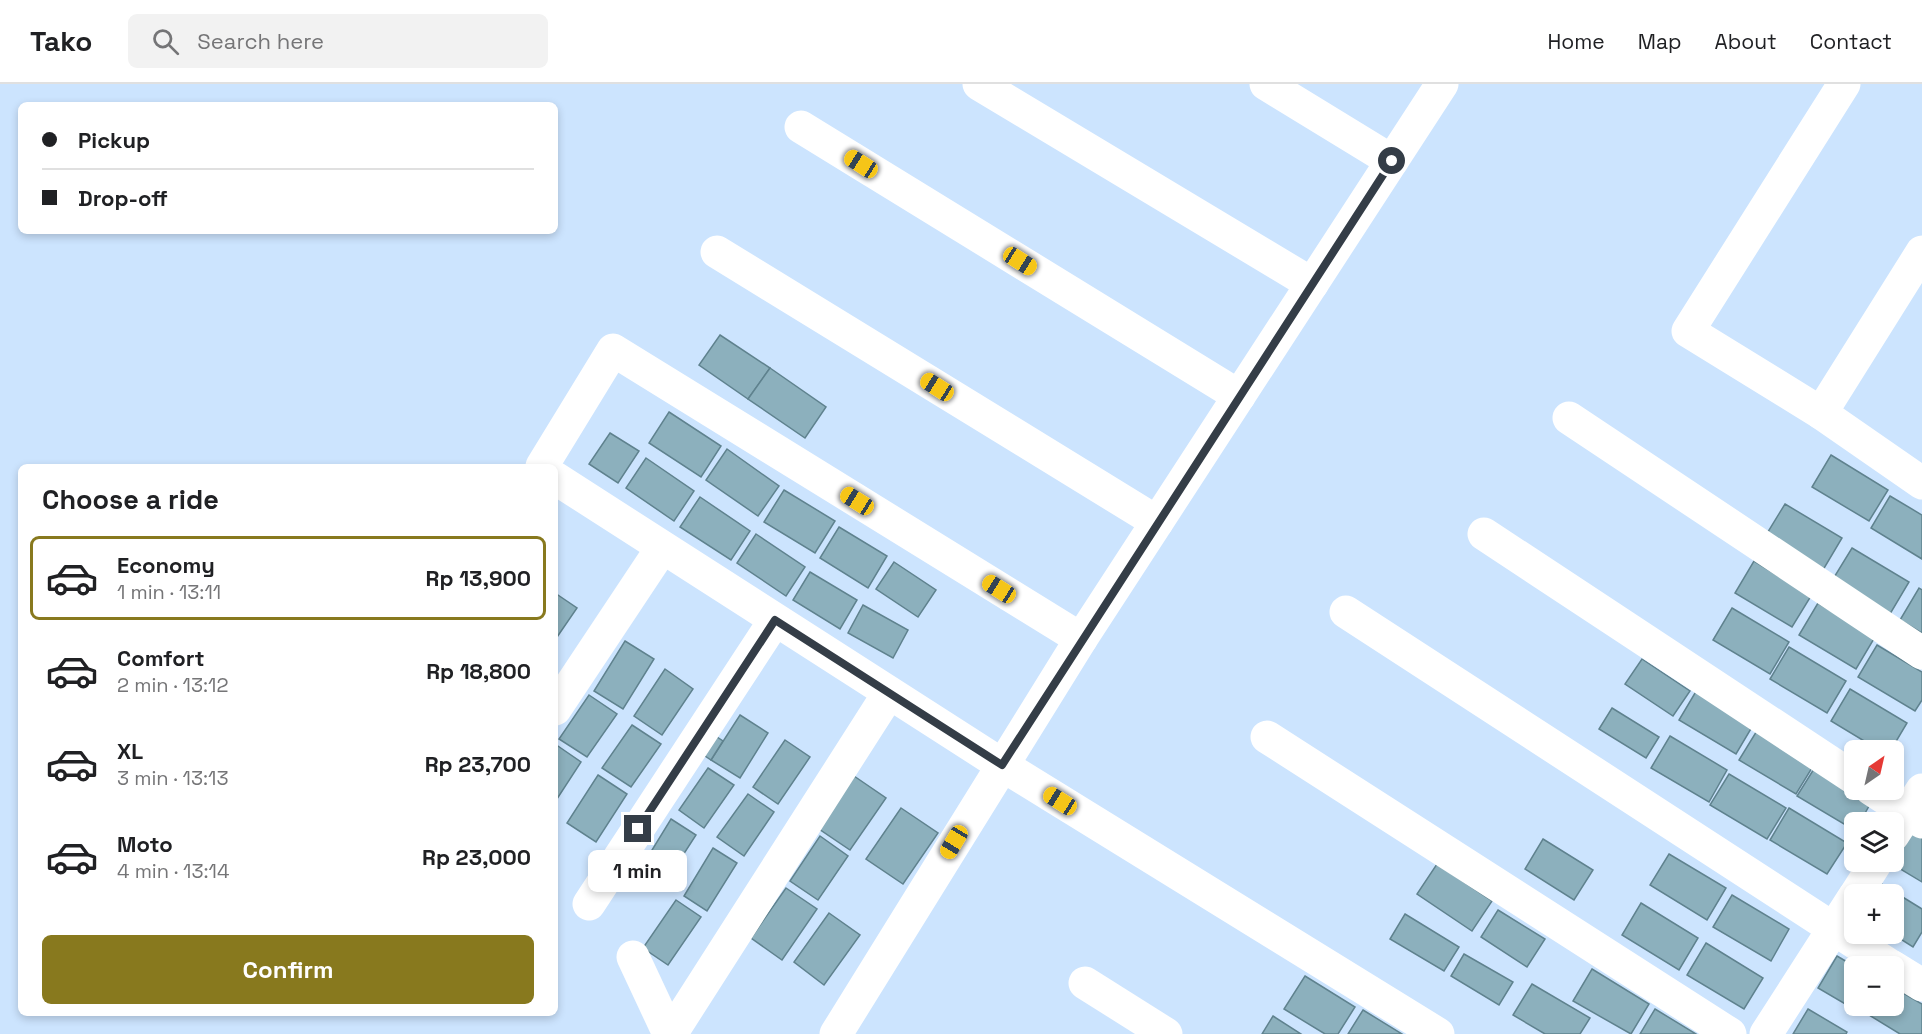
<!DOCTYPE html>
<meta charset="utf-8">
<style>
body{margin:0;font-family:"Space Grotesk",sans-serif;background:#f2f2f2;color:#202124;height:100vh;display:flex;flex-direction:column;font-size:22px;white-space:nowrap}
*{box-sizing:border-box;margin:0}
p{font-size:20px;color:#757577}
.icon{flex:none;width:33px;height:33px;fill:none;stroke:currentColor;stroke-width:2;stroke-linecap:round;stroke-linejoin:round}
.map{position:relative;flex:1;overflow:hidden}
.drawer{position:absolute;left:18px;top:380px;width:540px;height:552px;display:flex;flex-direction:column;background:#fff;border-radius:9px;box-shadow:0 3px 9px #0003}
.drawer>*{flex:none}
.top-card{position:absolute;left:18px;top:18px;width:540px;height:132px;border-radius:9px;box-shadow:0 3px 9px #0003;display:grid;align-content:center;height:132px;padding:0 24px;background:#fff}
.needle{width:39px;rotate:34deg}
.fabs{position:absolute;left:1844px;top:656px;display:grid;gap:12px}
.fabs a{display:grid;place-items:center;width:60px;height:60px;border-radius:9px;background:#fff;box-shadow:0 3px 9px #0003;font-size:30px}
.end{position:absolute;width:27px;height:27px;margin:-14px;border:8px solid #343d47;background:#fff;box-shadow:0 0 0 3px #fff}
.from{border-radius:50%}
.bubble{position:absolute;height:42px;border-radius:9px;background:#fff;box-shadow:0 3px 9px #0003;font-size:20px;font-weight:700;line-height:42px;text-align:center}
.car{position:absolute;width:18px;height:36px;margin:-18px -9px;border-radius:8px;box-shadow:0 0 4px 2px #0007;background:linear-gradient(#f5c518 24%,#345 0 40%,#f5c518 0 76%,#345 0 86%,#f5c518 0)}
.top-card b{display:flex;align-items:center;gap:21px;height:57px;font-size:22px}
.top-card b+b{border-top:2px solid #e0e0e0}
.top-card i{width:15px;height:15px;background:#202124}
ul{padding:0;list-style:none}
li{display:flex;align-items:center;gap:18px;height:84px;margin:0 12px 9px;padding:0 12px;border:3px solid transparent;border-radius:9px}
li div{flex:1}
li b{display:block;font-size:22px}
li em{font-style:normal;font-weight:700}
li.active{border-color:#88791e}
li>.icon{width:54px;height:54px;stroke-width:1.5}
h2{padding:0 24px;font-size:27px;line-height:72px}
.primary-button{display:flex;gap:12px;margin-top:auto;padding:12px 24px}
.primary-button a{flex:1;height:69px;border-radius:9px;background:#88791e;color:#fff;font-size:24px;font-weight:700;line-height:69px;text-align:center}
header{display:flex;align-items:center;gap:36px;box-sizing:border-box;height:84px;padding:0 30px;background:#fff;border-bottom:2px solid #e0e0e0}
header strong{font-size:28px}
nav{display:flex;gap:33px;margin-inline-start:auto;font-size:21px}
.search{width:420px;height:54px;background:#f2f2f2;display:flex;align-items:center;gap:15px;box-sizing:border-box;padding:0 21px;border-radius:9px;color:#757577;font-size:22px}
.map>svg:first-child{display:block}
.building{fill:#8cb0bd;stroke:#5f828e;stroke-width:1.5}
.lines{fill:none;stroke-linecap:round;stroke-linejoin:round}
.minor{stroke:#fff;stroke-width:33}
.route{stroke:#343d47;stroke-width:8}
</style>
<header>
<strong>Tako</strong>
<div class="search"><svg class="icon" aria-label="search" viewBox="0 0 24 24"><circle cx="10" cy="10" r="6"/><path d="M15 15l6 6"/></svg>Search here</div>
<nav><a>Home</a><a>Map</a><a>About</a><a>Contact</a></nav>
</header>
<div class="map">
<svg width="1922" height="950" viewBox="0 0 1922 950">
<rect width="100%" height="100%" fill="#cce4fe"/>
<g class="building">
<path d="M720,251L770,284L748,315L699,281Z"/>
<path d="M770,284L826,323L805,354L748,315Z"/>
<path d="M669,328L721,362L701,393L649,359Z"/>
<path d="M610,349L639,367L618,399L589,380Z"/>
<path d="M727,365L779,402L758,432L706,396Z"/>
<path d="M1831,371L1888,406L1869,437L1812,403Z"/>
<path d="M646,374L694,407L674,437L626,404Z"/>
<path d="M784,406L835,437L815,469L764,438Z"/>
<path d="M1890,412L1922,431V475L1871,444Z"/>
<path d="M700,413L750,447L731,476L680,443Z"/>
<path d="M1785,420L1842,454L1823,486L1766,451Z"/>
<path d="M839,443L887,472L868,504L820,474Z"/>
<path d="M756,450L805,483L786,512L737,479Z"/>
<path d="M1852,464L1909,498L1890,530L1833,495Z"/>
<path d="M1754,477L1811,512L1792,543L1735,509Z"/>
<path d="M894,478L936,506L918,533L876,505Z"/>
<path d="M810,488L857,516L840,545L793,516Z"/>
<path d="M1919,504L1922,506V549L1900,536Z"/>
<path d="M555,509L577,524L555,556Z"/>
<path d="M1818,519L1875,553L1856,585L1799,551Z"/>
<path d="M863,521L908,546L893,574L848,549Z"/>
<path d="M1732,524L1789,558L1770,590L1713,556Z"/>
<path d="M625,557L654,575L623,625L594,607Z"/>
<path d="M1877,561L1922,588V616L1915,627L1858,593Z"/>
<path d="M1789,563L1846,597L1827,629L1770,595Z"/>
<path d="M1642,575L1690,607L1673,632L1625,600Z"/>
<path d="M665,585L693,605L662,651L634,632Z"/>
<path d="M1698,604L1755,638L1736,670L1679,636Z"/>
<path d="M1850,605L1907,639L1891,666H1879L1831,637Z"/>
<path d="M589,611L617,630L587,673L559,655Z"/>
<path d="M1612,624L1659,653L1646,674L1599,645Z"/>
<path d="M740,631L768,649L740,694L711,676Z"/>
<path d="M632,641L661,660L631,703L602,684Z"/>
<path d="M1758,645L1815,679L1796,710L1739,676Z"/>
<path d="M714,651L723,657L711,676L702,670Z"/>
<path d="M1670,652L1727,686L1709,718L1651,684Z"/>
<path d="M785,656L810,673L778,720L753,703Z"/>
<path d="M555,660L581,678L555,718Z"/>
<path d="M1817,680L1873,715L1860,738H1854V746L1797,712Z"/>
<path d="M708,684L734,701L704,744L679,726Z"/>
<path d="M1729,690L1786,724L1767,755L1710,721Z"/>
<path d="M598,691L627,710L596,758L567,739Z"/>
<path d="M854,692L886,714L850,766L819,745Z"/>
<path d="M748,710L774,728L744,772L717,753Z"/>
<path d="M901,724L938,749L903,800L866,775Z"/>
<path d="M1789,724L1847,759L1827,790L1770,756Z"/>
<path d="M671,735L696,751L665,799L641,784Z"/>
<path d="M1911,748L1922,754V798L1892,780Z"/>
<path d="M820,752L848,772L818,816L790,797Z"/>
<path d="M1543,755L1593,786L1574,816L1525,785Z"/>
<path d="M713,764L737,779L707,827L684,812Z"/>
<path d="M1669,770L1726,804L1707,836L1650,801Z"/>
<path d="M1437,780L1492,817L1472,847L1417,810Z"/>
<path d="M1875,796L1922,825V848L1913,863L1891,849H1893V810H1867Z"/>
<path d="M786,804L817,825L782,876L751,854Z"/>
<path d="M1732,811L1789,845L1771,877L1713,843Z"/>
<path d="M676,816L701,833L668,881L643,864Z"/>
<path d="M1641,819L1698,854L1679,886L1622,851Z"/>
<path d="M1498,826L1545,855L1527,883L1481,853Z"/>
<path d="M829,829L860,851L824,901L794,878Z"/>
<path d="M1405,830L1459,863L1444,887L1390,855Z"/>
<path d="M1706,859L1763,894L1744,925L1687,891Z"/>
<path d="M1464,870L1513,898L1499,921L1451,892Z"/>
<path d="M1837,872L1854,882V921H1870L1864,931L1818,904Z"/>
<path d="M1592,885L1649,920L1631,950L1573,917Z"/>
<path d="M1305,892L1355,923L1338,950H1325L1284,925Z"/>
<path d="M1532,900L1590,934L1580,950H1545L1513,931Z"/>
<path d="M1893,903L1922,920V950H1900L1869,931L1875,921H1893Z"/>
<path d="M1655,925L1696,950H1640Z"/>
<path d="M1808,925L1847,948L1846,950H1793Z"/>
<path d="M1363,926L1402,950H1348Z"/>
<path d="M1273,932L1301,950H1262Z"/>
</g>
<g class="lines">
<g class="minor">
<path d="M979,0L1312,200"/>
<path d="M1266,0L1392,77"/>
<path d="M1844,0L1688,247L1821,329L1922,399"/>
<path d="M801,43L1239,312"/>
<path d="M717,168L1157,438"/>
<path d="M1821,329L1922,168"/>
<path d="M1569,334L1922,569"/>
<path d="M542,382L613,266L1081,555L836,950"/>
<path d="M555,394L1002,681L1438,950"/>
<path d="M1484,450L1854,694"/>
<path d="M1346,528L1891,882"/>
<path d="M1081,555L1442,0"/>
<path d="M555,625L662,464"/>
<path d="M1267,653L1730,950"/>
<path d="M1871,705L1922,738"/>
<path d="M1893,751L1922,706"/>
<path d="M1856,810L1877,777"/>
<path d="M589,820L775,536"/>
<path d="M633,873L669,950"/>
<path d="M1893,883L1922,901"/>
<path d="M1085,899L1166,950"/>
<path d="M671,950L889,609"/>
<path d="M1766,950L1854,813"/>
</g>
</g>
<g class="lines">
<path class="route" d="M638,745L775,536L1002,681L1392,77"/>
</g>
</svg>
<div class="fabs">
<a><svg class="needle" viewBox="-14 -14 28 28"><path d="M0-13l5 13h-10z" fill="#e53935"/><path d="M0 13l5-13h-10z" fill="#757577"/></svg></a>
<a><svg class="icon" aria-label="layers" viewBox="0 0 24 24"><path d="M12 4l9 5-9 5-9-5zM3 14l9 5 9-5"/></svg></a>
<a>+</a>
<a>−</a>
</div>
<i class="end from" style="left:1392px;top:77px"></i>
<i class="end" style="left:638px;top:745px"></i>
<div class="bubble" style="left:588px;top:766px;width:99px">1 min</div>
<i class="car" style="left:861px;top:80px;rotate:302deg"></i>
<i class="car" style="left:1020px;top:177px;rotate:122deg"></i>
<i class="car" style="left:937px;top:303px;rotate:302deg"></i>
<i class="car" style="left:857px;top:417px;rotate:302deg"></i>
<i class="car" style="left:999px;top:505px;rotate:302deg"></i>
<i class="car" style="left:1060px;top:717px;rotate:302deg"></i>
<i class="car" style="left:954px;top:758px;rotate:211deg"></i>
<div class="top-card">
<b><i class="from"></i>Pickup</b>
<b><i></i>Drop-off</b>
</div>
<section class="drawer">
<h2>Choose a ride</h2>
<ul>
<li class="active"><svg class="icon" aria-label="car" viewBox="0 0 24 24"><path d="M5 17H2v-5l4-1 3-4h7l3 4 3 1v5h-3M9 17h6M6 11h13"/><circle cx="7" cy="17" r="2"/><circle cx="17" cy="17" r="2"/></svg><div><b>Economy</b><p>1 min · 13:11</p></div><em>Rp 13,900</em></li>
<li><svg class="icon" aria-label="car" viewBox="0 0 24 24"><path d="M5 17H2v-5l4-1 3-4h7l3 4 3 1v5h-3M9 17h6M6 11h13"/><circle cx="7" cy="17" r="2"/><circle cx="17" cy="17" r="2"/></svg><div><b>Comfort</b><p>2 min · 13:12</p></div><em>Rp 18,800</em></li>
<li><svg class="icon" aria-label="car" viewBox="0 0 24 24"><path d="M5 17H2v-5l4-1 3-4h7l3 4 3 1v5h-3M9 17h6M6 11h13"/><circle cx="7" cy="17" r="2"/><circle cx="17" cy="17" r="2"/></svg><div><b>XL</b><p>3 min · 13:13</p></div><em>Rp 23,700</em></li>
<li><svg class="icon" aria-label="car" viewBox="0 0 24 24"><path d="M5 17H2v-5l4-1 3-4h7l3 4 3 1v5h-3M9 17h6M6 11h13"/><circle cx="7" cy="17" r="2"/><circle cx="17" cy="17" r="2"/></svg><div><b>Moto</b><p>4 min · 13:14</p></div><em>Rp 23,000</em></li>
</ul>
<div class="primary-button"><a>Confirm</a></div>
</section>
</div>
